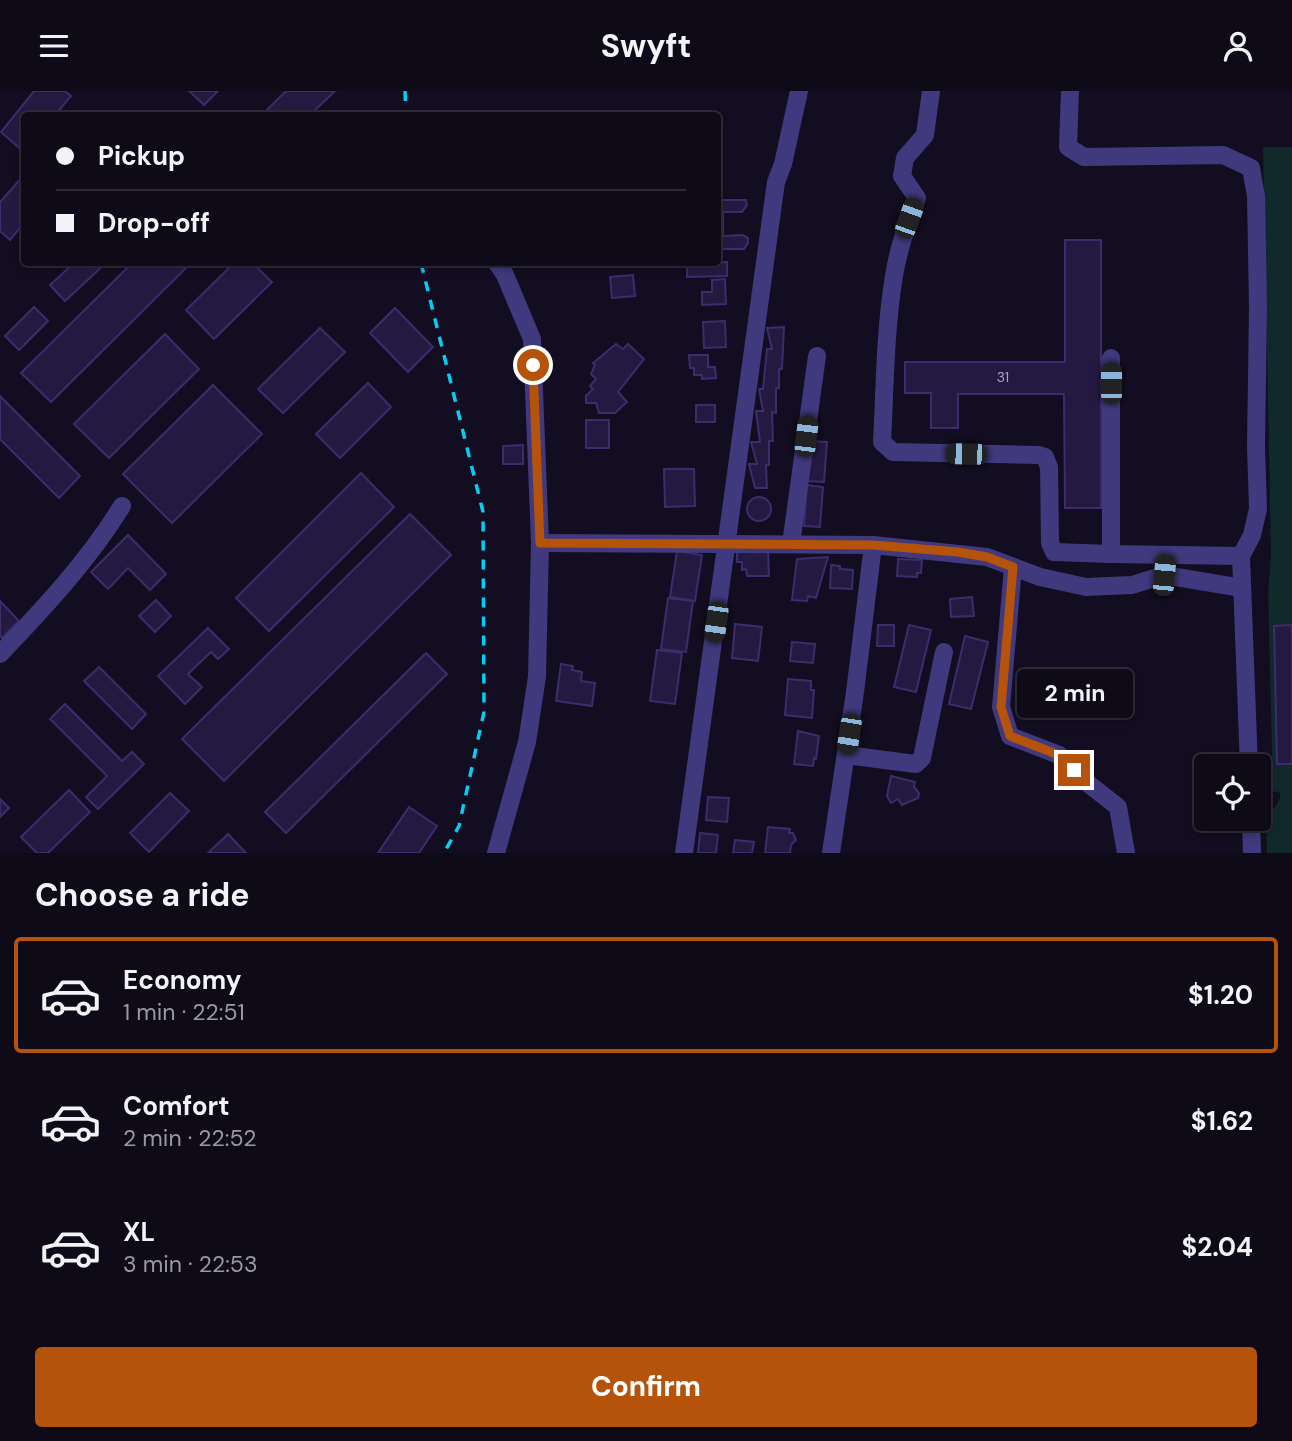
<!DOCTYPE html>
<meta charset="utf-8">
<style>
body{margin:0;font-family:"DM Sans",sans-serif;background:#171321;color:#f1f3f6;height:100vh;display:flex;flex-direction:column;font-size:26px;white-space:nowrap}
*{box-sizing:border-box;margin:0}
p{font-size:23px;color:#9b9aa2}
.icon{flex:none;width:38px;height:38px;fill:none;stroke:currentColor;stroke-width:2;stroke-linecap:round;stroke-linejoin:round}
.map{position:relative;height:762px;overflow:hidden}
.panel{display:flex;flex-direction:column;background:#0e0a18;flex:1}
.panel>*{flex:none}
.hud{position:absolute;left:21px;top:21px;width:700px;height:154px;border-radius:7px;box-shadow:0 4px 10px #0003,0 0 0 2px #2e2b37;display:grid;align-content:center;height:154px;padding:0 35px;background:#0e0a18}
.tools{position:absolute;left:1194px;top:663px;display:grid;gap:14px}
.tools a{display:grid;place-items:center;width:77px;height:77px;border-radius:7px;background:#0e0a18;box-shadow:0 4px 10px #0003,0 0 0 2px #2e2b37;font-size:35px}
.end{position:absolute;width:32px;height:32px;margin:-16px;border:9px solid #b45309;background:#fff;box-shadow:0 0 0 4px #fff}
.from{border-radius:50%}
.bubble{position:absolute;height:49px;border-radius:7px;background:#0e0a18;box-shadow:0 4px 10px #0003,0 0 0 2px #2e2b37;font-size:23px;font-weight:700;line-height:49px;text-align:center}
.car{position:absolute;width:21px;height:42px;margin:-21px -10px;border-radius:9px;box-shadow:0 0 5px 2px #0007;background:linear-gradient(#222 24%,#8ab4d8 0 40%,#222 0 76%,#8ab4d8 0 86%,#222 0)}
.hud b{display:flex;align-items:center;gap:24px;height:66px;font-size:26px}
.hud b+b{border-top:2px solid #2e2b37}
.hud i{width:18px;height:18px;background:#f1f3f6}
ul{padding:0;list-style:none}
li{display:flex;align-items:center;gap:21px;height:116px;margin:0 14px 10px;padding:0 21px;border:4px solid transparent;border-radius:7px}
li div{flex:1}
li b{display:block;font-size:26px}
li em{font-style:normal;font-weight:700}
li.current{border-color:#b45309}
li>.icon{width:63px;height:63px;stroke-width:1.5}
h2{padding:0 35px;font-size:32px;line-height:84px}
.action{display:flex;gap:14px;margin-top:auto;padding:14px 35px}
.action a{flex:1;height:80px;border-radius:7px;background:#b45309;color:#fff;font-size:28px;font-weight:700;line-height:80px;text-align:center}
header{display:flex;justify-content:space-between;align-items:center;height:91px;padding:0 35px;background:#0e0a18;font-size:32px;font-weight:700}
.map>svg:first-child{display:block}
.green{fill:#10292a}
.building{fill:#241a41;stroke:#3d2c6c;stroke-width:2}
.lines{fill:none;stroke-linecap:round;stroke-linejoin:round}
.minor{stroke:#40397e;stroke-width:18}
.rail{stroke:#05cdf3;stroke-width:3.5;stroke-dasharray:10 9;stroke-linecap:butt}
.route{stroke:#b45309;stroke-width:9}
.labels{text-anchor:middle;stroke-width:6;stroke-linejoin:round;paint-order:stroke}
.number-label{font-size:14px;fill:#aaa1cf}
</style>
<header><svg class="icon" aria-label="menu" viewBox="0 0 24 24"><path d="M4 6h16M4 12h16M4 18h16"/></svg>Swyft<svg class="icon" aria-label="person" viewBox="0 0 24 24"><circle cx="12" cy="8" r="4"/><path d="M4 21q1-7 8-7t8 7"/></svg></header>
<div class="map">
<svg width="1292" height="762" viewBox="0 0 1292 762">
<rect width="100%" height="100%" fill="#120d20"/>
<path class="green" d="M1263,56H1292V762H1267L1266,730L1280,708V702L1273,700L1268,500L1271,466Z"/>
<g class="building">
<path d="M34,0H65L71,5L55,24H24V61L1,41Z"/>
<path d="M189,0H218L204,14Z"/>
<path d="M286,0H335L310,24H262Z"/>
<path d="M24,84V132L10,149L0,140V111Z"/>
<path d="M718,109H746L747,114L742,121H723V145L743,144L748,147V152L744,158H718Z"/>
<path d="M1065,149H1101V417H1065L1064,303H958V337H931V302H905V271H1065Z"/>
<path d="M727,171V185L687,186V172Z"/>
<path d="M74,172H106L65,210L50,194Z"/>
<path d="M132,172H191L51,311L21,282Z"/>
<path d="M234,172H252L272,191L214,248L186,219Z"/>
<path d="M633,184L635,205L612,207L610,186Z"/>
<path d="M725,188L726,213L702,214V201H712V189Z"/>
<path d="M34,216L48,230L19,259L5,245Z"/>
<path d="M395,217L433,256L408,281L370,242Z"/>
<path d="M725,230L726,256L704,257L703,231Z"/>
<path d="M784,236L782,278H779V297H776V322L772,321L773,350H769V374H766L767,397H755L749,373H757L751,351H760L756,320H763L759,298H763L767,258H772L767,237Z"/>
<path d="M320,237L345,261L283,322L258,298Z"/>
<path d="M165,243L199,278L109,367L74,333Z"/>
<path d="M616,253L623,258L628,253L644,268L618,301L627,311L615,322H599L596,312H586V305L593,298L590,295L596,288L591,283L595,274L593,272Z"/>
<path d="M689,264H708V276H715L716,287L702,288V284H694V277H690Z"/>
<path d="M368,292L391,316L340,367L316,343Z"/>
<path d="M213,294L262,343L172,432L123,383Z"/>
<path d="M0,305L80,385L59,407L0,348Z"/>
<rect x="696" y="314" width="19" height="17"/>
<rect x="586" y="329" width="23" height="28"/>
<path d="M810,350L827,351L824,391L807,390Z"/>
<path d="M523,354V373H503V355Z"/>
<path d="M664,378H694L695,415L665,416Z"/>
<path d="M361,382L394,416L269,540L236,507Z"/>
<path d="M807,394L823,396L820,436L804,435Z"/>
<circle cx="759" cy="418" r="12"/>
<path d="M410,423L451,464L224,690L182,648Z"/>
<path d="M128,444L166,483L150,499L128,477L108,498L91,481Z"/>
<path d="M737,458L768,460L769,485H747L746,478L742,479V471H737Z"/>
<path d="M677,460L702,464L695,510L670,506Z"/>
<path d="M828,466L816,507L808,505L807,510L792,509L797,468Z"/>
<path d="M898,468L922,469L921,482H917V486L897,485Z"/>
<path d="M831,474L840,475V478L853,479L852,498L830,497Z"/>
<path d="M972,506L974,525L951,526L950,508Z"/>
<path d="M668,507L693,510L686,561L661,558Z"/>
<path d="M156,509L171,525L155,541L139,525Z"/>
<path d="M0,510L19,530L2,547L0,545Z"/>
<path d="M735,533L762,536L758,570L732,567Z"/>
<path d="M878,534H894V555H877Z"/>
<path d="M909,534L931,539L916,601L894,596Z"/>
<path d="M1292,534V673H1277L1274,535Z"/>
<path d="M208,537L229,558L218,568L211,561L188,583L202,596L185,613L158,585Z"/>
<path d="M965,545L988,551L971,618L949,613Z"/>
<path d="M792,551L815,553L813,572L790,570Z"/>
<path d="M657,559L682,562L675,613L650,610Z"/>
<path d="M426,562L447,583L286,742L265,721Z"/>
<path d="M561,573L573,575L572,579L582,581L581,590L595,592L592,615L556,610Z"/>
<path d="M99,576L146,623L132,638L84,590Z"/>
<path d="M788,588L811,590V599H814L812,627L785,624Z"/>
<path d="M65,613L122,670L132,661L144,673L98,718L86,706L107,685L50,628Z"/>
<path d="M798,640L819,645L816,668L814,667L813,675L794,673Z"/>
<path d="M891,685L915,691L914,696L919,702L918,707L902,714L898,708L891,712L887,705Z"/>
<path d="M69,699L90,721L48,762H37L21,746Z"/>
<path d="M170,702L189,720L149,761L130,742Z"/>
<path d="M708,706L729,707L727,731L706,729Z"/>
<path d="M0,708L9,717L0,726Z"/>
<path d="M409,716L437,735L419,762H378Z"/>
<path d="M768,736L790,738L789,742H793L796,749L791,754L790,762H765Z"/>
<path d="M700,742L718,744L716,762H698Z"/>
<path d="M228,743L246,762H208Z"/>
<path d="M735,749L754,751L752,762H733Z"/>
</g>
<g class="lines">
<g class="minor">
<path d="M931,0L925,44L905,67L902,85L917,107C907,133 898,158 894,185C885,239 885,296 882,351L893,361L1039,364L1045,366L1049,376L1050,452L1054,461L1111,463"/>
<path d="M1070,0L1068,56L1084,66L1223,64L1251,77L1256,105L1258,216L1256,356L1258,418L1252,444L1241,465L1249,676"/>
<path d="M1111,267V463L1241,465"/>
<path d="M540,452L873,454L987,466L1040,486L1086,496L1132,494L1164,484L1242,497"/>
<path d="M791,453L817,265"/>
<path d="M1013,476L1001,616L1010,645L1059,664L1090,694L1118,716L1126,762"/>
<path d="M0,563C45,516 88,470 122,415"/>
<path d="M846,664L916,673L922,667L944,561"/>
<path d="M1251,728L1252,762"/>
<path d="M496,762L527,651L537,586L540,452L532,248L505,184L497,172"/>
<path d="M684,762L776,91L783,73L799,0"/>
<path d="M831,762L855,601L873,454"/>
</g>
<g class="rail">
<path d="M405,0L406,24"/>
<path d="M421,172L483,421L484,621L459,735L444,762"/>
</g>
</g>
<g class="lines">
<path class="route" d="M533,274L540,452L873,454L958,461L987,466L1013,476L1001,616L1010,645L1059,664L1074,679"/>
</g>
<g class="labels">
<g class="number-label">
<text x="1003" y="291">31</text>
</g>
</g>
</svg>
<div class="tools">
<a><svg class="icon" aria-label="locate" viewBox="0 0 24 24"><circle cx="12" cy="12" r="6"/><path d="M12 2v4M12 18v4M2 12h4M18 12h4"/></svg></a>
</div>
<i class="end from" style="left:533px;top:274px"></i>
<i class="end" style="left:1074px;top:679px"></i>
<div class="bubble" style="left:1017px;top:578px;width:116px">2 min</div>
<i class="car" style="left:909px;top:127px;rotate:20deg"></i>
<i class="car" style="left:1111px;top:292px;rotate:0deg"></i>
<i class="car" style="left:806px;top:345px;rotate:7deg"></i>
<i class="car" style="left:966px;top:363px;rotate:271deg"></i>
<i class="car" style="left:1164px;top:484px;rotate:5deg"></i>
<i class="car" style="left:716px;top:531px;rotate:188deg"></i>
<i class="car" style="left:849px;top:643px;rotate:189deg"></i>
<div class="hud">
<b><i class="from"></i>Pickup</b>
<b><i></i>Drop-off</b>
</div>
</div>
<section class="panel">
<h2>Choose a ride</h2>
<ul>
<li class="current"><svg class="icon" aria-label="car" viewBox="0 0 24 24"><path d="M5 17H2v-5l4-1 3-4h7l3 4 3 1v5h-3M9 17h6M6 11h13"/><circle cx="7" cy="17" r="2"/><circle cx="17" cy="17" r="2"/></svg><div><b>Economy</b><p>1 min · 22:51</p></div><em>$1.20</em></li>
<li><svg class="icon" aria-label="car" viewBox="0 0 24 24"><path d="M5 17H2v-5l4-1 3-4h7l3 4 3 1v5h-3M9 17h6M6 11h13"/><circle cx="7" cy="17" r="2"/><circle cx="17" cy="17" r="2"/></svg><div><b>Comfort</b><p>2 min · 22:52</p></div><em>$1.62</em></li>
<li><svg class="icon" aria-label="car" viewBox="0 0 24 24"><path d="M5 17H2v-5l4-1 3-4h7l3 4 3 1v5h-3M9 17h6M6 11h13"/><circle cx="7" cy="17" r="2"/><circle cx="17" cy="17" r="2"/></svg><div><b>XL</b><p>3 min · 22:53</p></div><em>$2.04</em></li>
</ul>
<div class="action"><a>Confirm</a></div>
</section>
